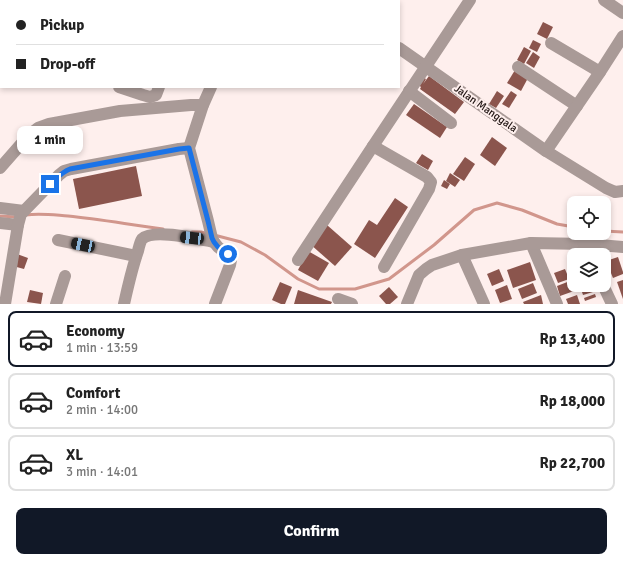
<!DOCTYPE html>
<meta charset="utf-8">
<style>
body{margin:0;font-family:Signika,sans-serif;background:#f2f2f2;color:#222;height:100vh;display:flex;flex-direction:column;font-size:15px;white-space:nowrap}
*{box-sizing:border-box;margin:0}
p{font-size:13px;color:#767676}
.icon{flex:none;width:22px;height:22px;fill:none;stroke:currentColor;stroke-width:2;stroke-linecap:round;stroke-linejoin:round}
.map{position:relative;height:304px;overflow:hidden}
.drawer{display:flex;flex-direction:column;background:#fff;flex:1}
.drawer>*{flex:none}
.banner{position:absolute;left:0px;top:0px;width:400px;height:88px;box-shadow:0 2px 6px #0003;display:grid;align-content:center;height:88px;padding:0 16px;background:#fff}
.fabs{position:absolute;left:567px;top:196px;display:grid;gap:8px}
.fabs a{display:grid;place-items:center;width:44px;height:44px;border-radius:8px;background:#fff;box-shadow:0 2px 6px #0003;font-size:20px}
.end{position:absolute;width:18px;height:18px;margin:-9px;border:5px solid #1a73e8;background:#fff;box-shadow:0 0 0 2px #fff}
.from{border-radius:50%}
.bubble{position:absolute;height:28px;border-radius:8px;background:#fff;box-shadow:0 2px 6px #0003;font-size:13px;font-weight:800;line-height:28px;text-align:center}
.car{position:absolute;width:12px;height:24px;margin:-12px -6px;border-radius:5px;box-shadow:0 0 3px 1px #0007;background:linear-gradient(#222 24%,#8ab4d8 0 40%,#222 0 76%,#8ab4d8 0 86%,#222 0)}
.banner b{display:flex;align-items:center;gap:14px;height:38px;font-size:15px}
.banner b+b{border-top:1px solid #e0e0e0}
.banner i{width:10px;height:10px;background:#222}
ul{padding:7px 0 0;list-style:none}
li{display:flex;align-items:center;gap:12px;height:56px;margin:0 8px 6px;padding:0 8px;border:2px solid #e0e0e0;border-radius:8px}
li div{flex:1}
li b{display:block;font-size:15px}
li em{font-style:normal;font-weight:800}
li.current{border-color:#111827}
li>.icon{width:36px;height:36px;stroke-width:1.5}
.primary-button{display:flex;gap:8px;margin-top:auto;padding:8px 16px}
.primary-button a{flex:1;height:46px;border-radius:8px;background:#111827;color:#fff;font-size:16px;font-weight:800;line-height:46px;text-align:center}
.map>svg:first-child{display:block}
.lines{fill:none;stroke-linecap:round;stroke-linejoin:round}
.stream{stroke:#d1968c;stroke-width:3}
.building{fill:#8b554d}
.minor{stroke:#a99a97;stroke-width:12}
.route{stroke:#1a73e8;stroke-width:5}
.labels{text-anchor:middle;stroke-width:4;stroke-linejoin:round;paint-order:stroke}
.street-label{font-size:11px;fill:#1d110f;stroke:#feefed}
</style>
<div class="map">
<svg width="623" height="304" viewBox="0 0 623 304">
<rect width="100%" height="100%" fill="#feefed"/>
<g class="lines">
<g class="stream">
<path d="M26,215C40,213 54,215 68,216C100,219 131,225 163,229"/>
<path d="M0,216L16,217"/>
<path d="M604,231L623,232"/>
<path d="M192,232H201L209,234"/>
<path d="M214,235L241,242L265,255L298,279L319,289H355L389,279L434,245L474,210L497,203L522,210L557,224L574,227"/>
</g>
</g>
<g class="building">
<path d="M543,22L553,27L547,39L537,34Z"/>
<path d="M533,40L541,44L537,52L529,48Z"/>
<path d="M524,47L531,51L524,64L517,60Z"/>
<path d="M533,52L540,57L534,68L526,63Z"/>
<path d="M515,70L528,78L521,91L507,83Z"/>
<path d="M421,76L426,79L423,84L429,76L464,102L455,114L420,89L421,87L416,83Z"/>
<path d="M497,91L504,96L496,108L489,104Z"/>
<path d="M511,91L517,95L509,108L502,104Z"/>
<path d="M414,104L447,127L440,138L406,115Z"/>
<path d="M492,137L507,148L495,166L480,155Z"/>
<path d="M422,154L433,161L428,170L416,163Z"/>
<path d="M465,157L475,164L464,181L453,174Z"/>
<path d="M136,166L142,196L79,209L73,179Z"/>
<path d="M450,173L460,180L455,187L446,181Z"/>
<path d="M444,180L450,184L447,189L441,186Z"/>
<path d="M395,198L408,207L375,258L354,244L369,220L377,225Z"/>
<path d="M327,225L352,247L335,266L310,244Z"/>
<path d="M308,251L329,263L318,281L298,270Z"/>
<path d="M17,254L28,258L24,269L13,266Z"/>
<path d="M618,257L623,272V274L613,278L606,261Z"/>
<path d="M530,262L536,280L513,288L507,270Z"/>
<path d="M499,269L504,281L492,286L487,274Z"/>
<path d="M565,269L569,279L558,283L554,273Z"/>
<path d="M623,280V299L617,282Z"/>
<path d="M570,281L574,291L560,296L557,286Z"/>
<path d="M280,282L292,287L285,304H281L272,300Z"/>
<path d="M533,283L537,293L522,299L518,289Z"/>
<path d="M507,285L512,299L500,303L495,290Z"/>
<path d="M583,285H590L593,292L583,295L580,286Z"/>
<path d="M389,287L398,297L390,304H386L379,296Z"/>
<path d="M30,290L43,293L41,304L27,302Z"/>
<path d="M298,290L332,302L331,304H294Z"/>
<path d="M595,294L596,297L585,301L584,298Z"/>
<path d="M541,295L543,304H524L523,302Z"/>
<path d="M577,295L580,304H568L566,299Z"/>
</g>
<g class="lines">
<g class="minor">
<path d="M146,0L148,1"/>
<path d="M604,0L623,13"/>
<path d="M55,1L56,0"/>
<path d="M182,1V0"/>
<path d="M249,1L250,0"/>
<path d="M348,1V0"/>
<path d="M551,43L600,72"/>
<path d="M399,48L546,151L606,188L615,192L623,191"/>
<path d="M0,49H1"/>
<path d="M518,67L577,106"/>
<path d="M119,87L143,95L150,97L156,95L159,87"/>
<path d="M211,87L203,105L189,148L208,221L212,238L214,242L218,247L231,257V260L230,265L215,304"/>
<path d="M409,91L451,123"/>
<path d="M373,146L427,177L431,182L429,189L384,267"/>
<path d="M546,151L600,72L623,36"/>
<path d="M0,168L29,135L38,128L49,124L120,111L191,105H203"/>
<path d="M0,208L24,211"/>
<path d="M0,223L18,225"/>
<path d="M58,240L136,256"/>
<path d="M531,243L557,304"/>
<path d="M462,255L484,304"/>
<path d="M298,260L373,146L470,0"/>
<path d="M603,285L612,304"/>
<path d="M338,299L352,304"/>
<path d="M5,304L18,225L21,214L24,211L59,175L64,171L71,169L179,149L189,148"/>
<path d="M56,304L65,276"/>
<path d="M124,304C128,286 132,268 138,251C139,247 140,242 142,239C153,228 199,239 214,242"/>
<path d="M407,304L419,275L426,269L432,265L462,255L531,243L587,244L623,247"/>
</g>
</g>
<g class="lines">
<path class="route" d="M50,184C57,178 62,172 70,169L179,149L189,148L208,221L212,238L214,242L218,247L228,254"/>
</g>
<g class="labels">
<g class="street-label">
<text transform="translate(486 108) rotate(35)" y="4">Jalan Manggala</text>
</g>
</g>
</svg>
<div class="fabs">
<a><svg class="icon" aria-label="locate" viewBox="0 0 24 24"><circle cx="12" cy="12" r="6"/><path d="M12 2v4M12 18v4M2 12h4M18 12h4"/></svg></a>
<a><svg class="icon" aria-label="layers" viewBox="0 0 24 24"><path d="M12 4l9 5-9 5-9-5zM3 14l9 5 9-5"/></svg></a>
</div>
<i class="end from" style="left:228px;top:254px"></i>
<i class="end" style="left:50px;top:184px"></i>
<div class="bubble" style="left:17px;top:126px;width:66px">1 min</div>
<i class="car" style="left:192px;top:238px;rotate:276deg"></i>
<i class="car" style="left:83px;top:245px;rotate:282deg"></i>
<div class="banner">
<b><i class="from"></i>Pickup</b>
<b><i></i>Drop-off</b>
</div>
</div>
<section class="drawer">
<ul>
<li class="current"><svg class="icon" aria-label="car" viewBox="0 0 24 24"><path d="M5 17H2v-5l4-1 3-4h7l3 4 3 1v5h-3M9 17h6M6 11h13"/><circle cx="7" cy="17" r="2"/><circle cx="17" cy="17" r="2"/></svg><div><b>Economy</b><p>1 min · 13:59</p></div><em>Rp 13,400</em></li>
<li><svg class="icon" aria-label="car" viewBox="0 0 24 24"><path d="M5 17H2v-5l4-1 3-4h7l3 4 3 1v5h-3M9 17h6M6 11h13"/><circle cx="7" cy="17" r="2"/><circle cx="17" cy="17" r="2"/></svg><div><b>Comfort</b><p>2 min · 14:00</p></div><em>Rp 18,000</em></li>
<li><svg class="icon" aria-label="car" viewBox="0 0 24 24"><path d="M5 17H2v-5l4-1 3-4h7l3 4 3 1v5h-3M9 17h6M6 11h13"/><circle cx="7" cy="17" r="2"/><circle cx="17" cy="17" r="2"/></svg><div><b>XL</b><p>3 min · 14:01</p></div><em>Rp 22,700</em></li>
</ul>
<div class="primary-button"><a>Confirm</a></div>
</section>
